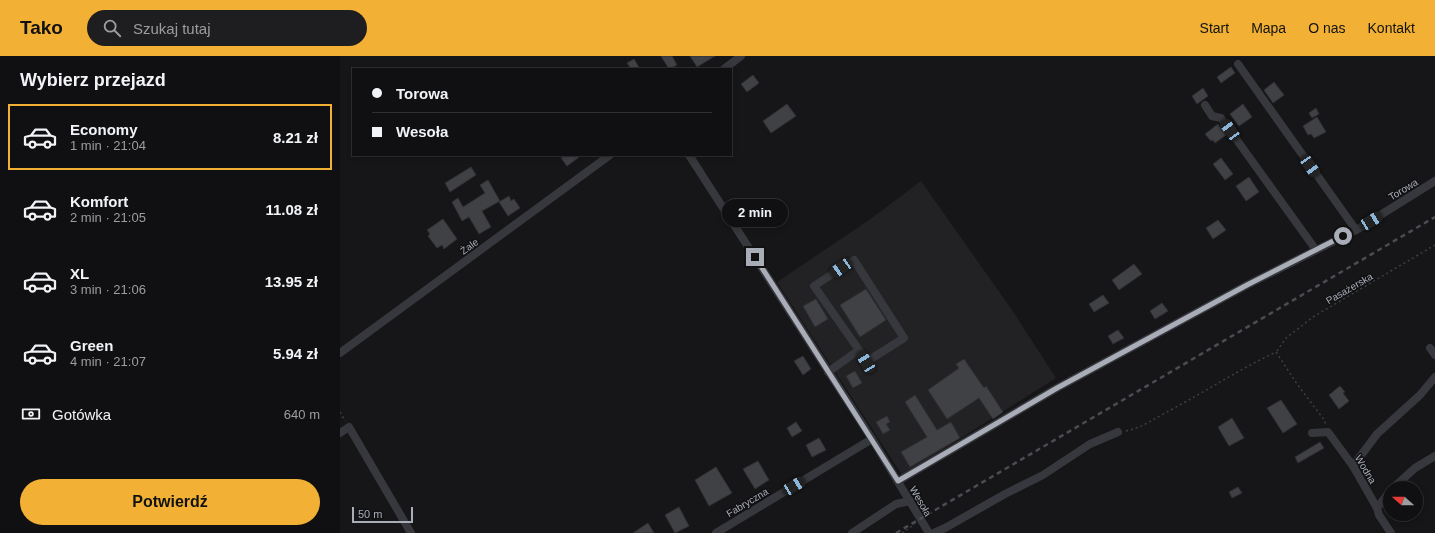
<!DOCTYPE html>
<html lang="pl">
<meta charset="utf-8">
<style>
body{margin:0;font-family:Arial,sans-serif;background:#1e1e20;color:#f1f3f6;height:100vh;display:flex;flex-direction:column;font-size:15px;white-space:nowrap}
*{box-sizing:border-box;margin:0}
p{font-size:13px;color:#9c9d9f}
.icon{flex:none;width:22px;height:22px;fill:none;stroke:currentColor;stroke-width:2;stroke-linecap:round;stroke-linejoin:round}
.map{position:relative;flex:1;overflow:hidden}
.details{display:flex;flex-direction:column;background:#101012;width:340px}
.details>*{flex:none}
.top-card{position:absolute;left:12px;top:12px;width:380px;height:88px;border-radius:0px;box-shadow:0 2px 6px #0003,0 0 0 1px #303032;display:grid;align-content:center;height:88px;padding:0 20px;background:#101012}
.needle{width:26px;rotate:291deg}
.buttons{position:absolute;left:1043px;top:425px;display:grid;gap:8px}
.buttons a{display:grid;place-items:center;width:40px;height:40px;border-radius:50%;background:#101012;box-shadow:0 2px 6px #0003,0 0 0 1px #303032;font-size:20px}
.scale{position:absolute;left:12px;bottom:10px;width:61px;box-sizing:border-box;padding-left:4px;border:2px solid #a8adb8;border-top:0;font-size:11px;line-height:14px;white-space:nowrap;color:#a8adb8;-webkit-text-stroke:3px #111113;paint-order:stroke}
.end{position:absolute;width:18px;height:18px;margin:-9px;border:5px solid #a8adb8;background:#111;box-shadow:0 0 0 2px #111}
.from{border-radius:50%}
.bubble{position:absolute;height:28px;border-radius:14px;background:#101012;box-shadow:0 2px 6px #0003,0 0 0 1px #303032;font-size:13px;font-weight:700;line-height:28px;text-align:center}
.car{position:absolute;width:12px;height:24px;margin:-12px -6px;border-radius:5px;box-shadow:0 0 3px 1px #0007;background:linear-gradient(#222 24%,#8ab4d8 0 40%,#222 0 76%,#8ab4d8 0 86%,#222 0)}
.top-card b{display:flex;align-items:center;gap:14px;height:38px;font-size:15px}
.top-card b+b{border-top:1px solid #303032}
.top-card i{width:10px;height:10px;background:#f1f3f6}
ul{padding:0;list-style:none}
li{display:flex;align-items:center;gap:12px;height:66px;margin:0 8px 6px;padding:0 12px;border:2px solid transparent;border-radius:0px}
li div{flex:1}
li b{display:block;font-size:15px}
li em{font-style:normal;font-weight:700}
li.current{border-color:#f2b134}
li>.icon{width:36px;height:36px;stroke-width:1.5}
h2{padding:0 20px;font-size:18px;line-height:48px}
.pay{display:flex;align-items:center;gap:10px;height:44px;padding:0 20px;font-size:15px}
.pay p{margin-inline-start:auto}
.button{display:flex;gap:8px;margin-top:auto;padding:8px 20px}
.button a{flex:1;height:46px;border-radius:24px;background:#f2b134;color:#111;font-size:16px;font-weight:700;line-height:46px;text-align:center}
header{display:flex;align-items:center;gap:24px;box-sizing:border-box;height:56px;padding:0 20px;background:#f2b134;color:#111}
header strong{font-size:19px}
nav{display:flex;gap:22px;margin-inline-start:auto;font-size:14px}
.search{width:280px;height:36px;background:#1e1e20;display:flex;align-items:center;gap:10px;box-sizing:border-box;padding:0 14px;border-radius:22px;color:#9c9d9f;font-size:15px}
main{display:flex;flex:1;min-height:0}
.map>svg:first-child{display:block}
.built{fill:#222225}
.building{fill:#404145;stroke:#303034}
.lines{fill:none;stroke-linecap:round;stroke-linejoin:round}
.path{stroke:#3d3f44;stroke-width:1.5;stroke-dasharray:2 3;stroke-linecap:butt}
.minor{stroke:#37383d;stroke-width:8}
.rail{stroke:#4a4c52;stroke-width:2.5;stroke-dasharray:5 4;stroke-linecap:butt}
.route{stroke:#a8adb8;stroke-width:5}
.labels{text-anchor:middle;stroke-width:3;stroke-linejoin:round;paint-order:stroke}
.street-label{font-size:10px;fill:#a8adb8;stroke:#111113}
</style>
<header>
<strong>Tako</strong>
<div class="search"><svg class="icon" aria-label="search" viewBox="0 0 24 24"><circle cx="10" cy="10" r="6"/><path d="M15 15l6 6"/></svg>Szukaj tutaj</div>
<nav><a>Start</a><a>Mapa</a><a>O nas</a><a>Kontakt</a></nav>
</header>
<main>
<section class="details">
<h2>Wybierz przejazd</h2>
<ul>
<li class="current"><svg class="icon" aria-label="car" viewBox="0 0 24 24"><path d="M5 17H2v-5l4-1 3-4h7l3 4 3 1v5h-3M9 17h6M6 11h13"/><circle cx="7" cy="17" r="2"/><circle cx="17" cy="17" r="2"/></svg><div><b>Economy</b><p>1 min · 21:04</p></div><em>8.21 zł</em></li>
<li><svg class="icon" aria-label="car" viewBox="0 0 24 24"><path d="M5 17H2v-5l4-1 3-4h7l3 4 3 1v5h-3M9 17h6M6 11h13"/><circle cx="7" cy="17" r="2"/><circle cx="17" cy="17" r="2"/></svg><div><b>Komfort</b><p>2 min · 21:05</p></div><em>11.08 zł</em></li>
<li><svg class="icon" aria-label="car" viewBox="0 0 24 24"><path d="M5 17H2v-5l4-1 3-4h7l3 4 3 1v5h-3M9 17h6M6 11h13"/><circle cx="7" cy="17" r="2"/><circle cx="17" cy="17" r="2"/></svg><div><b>XL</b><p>3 min · 21:06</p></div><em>13.95 zł</em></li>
<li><svg class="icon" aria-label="car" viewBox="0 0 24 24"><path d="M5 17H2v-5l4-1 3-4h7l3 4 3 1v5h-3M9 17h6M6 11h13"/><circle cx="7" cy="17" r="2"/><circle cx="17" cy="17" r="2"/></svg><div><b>Green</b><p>4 min · 21:07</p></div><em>5.94 zł</em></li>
</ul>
<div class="pay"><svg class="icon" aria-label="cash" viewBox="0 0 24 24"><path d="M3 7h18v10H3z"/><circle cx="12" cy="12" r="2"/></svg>Gotówka<p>640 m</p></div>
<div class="button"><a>Potwierdź</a></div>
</section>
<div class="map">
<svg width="1095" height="477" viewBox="0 0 1095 477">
<rect width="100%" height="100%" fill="#161618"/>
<path class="built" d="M581,125L672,254L716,322L562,419L437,226L532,162Z"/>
<g class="building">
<path d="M321,0H332L337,9L329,13Z"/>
<path d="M350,0H375L357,11Z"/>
<path d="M294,3L300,13H291L287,7Z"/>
<path d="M891,11L895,17L881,27L877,21Z"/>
<path d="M413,19L419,27L407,36L401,28Z"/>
<path d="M934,26L944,39L933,47L924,34Z"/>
<path d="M863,32L868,40L857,48L852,40Z"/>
<path d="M447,48L456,60L431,77L423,65Z"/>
<path d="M903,48L912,61L899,70L890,58Z"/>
<path d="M976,52L979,58L972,62L969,57Z"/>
<path d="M977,61L986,76L974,82L971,78L968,79L963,70Z"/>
<path d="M878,68L886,79L875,87L873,84L871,85L865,78Z"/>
<path d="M226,99H242L227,110L221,102Z"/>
<path d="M881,102L893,118L885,124L873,108Z"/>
<path d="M131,111L136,119L110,136L105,127Z"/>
<path d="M909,121L919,136L906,145L896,130Z"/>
<path d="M148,124L160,145L142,155L151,171L139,178L129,161L122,165L112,146L118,142L123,151L145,137L140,129Z"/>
<path d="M169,140L171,145L174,143L180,152L168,160L159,146Z"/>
<path d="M103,163L117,183L104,193L102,189L97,192L88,180L90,178L87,174Z"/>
<path d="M878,164L886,174L873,183L866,172Z"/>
<path d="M794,208L802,218L779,234L772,224Z"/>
<path d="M526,233L546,264L520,281L500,249Z"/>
<path d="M763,239L769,247L754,256L749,248Z"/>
<path d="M476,243L488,263L475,271L463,250Z"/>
<path d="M822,247L828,255L815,263L810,255Z"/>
<path d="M778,274L784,282L773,288L768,280Z"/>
<path d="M463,300L471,313L463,319L454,305Z"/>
<path d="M624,303L644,332L646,330L663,356L653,363L639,342L607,363L588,334L619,312L616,308Z"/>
<path d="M515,315L522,327L513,332L506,320Z"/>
<path d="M1000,330L1005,336L1003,337L1009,345L999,353L989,339Z"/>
<path d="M575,339L597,374L611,366L620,382L570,411L561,396L587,381L565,346Z"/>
<path d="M941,344L957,368L943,377L927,352Z"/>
<path d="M547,360L550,366L546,368L550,374L543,378L536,366Z"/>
<path d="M892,362L904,382L889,390L878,371Z"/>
<path d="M456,366L462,375L452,381L447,372Z"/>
<path d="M479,382L486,394L472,401L466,389Z"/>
<path d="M980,386L984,392L958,407L955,401Z"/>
<path d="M418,405L429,424L415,433L403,413Z"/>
<path d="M376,411L392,437L369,450L355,424Z"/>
<path d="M898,431L902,437L892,442L889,436Z"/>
<path d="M339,451L349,470L335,477L325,459Z"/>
<path d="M308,467L314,477H293Z"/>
</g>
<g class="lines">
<g class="path">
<path d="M937,295L946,282L973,261L1095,189"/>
<path d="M0,356L5,365"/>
<path d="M786,375C801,372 812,364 825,357C863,337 898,314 936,296L957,328L985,365V368"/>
<path d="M562,477L575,468"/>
</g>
<g class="minor">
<path d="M898,8L1016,174"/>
<path d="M384,13L401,0"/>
<path d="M865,49L872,60L881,62L976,194"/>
<path d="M349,99L532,383L589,477"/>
<path d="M1090,292L1095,299"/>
<path d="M0,297L270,99"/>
<path d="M488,316L519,294L526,306L564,282L514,204L474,230L519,294"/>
<path d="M0,377L9,371L71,477"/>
<path d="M972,377L988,376L1013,410L1037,452L1039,459L1051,477"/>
<path d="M1013,410L1037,378L1080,339L1095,321"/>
<path d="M558,425L717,332L907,229L1018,173L1095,125"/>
<path d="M1053,432L1075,412L1095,400"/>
<path d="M1037,452L1050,435"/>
<path d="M376,477L532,383"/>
<path d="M512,477L556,448L570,445"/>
<path d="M594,477L605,472L665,438L703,419L750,388L778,376"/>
</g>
<path class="rail" d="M556,477L1095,161"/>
</g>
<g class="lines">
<path class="route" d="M415,201L558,425L717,332L907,229L1003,180"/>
</g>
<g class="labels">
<g class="street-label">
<text transform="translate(1063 133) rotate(-31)" y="4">Torowa</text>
<text transform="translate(129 190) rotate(-36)" y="4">Żale</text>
<text transform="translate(1009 232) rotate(-30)" y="4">Pasażerska</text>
<text transform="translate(1026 413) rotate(59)" y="4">Wodna</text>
<text transform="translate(581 445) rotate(60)" y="4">Wesoła</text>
<text transform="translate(407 446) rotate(-31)" y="4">Fabryczna</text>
</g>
</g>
</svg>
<div class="buttons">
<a><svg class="needle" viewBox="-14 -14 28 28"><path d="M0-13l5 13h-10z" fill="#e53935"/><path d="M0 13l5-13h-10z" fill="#9c9d9f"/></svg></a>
</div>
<div class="scale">50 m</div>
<i class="end from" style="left:1003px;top:180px"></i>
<i class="end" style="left:415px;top:201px"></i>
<div class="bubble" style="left:382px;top:143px;width:66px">2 min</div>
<i class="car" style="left:890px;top:74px;rotate:324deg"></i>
<i class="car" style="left:970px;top:110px;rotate:145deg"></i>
<i class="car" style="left:1031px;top:165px;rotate:59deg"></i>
<i class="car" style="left:501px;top:212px;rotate:236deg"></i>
<i class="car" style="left:526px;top:306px;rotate:329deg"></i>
<i class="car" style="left:454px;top:430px;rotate:59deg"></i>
<div class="top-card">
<b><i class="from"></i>Torowa</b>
<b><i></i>Wesoła</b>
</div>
</div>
</main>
